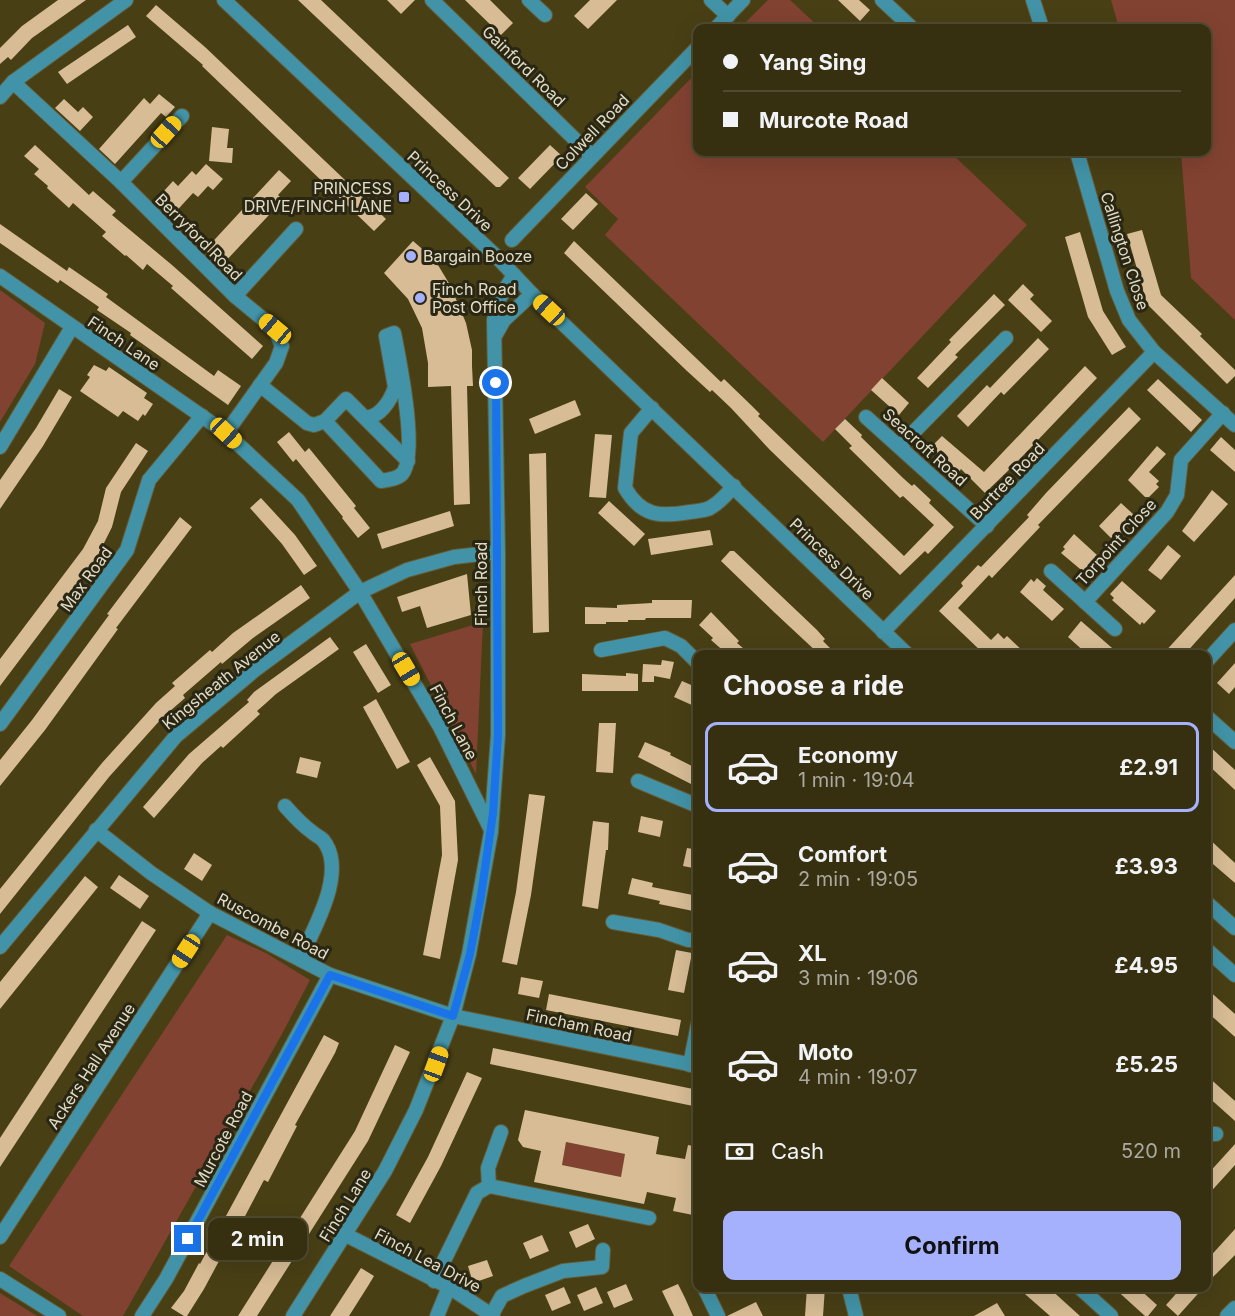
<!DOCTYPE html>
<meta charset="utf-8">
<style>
body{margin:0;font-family:Inter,sans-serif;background:#413b1e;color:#f1f3f6;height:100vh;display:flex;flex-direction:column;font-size:22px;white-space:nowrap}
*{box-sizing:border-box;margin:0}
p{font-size:20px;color:#aaa99f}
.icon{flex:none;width:33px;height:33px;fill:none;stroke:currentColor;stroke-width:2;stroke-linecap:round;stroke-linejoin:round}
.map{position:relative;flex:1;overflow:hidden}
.side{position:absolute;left:693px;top:650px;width:518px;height:642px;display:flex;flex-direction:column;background:#362f10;border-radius:12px;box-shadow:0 6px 24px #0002,0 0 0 2px #504a30}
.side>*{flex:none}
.guide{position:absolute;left:693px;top:24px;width:518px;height:132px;border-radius:12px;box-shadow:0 6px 24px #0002,0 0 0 2px #504a30;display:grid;align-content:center;height:132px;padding:0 30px;background:#362f10}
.end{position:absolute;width:27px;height:27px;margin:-14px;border:8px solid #1a73e8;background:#fff;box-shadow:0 0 0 3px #fff}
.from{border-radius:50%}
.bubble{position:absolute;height:42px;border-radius:12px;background:#362f10;box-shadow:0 6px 24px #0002,0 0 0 2px #504a30;font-size:20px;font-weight:700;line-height:42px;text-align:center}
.car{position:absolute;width:18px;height:36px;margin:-18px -9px;border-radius:8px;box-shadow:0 0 4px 2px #0007;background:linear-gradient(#f5c518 24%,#345 0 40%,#f5c518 0 76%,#345 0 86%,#f5c518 0)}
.guide b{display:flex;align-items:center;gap:21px;height:57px;font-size:22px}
.guide b+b{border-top:2px solid #504a30}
.guide i{width:15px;height:15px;background:#f1f3f6}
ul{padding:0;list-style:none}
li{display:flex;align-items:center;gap:18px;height:90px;margin:0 12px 9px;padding:0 18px;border:3px solid transparent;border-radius:12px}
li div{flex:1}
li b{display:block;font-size:22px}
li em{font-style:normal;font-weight:700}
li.active{border-color:#a5b1fc}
li>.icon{width:54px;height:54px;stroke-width:1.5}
h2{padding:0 30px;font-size:27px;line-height:72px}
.pay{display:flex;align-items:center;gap:15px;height:66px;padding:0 30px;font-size:22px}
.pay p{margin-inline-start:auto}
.primary-button{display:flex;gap:12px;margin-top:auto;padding:12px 30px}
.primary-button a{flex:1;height:69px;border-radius:12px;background:#a5b1fc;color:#111;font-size:24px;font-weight:700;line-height:69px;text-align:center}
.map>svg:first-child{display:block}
.green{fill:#824231}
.building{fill:#d7bc95;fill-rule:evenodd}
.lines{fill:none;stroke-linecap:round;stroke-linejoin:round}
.minor-casing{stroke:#645b35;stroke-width:16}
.minor{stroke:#4293a7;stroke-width:14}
.route{stroke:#1a73e8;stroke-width:8}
.poi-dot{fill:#a5b1fc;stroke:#2a2614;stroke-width:2}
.labels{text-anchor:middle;stroke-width:6;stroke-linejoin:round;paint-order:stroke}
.street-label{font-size:16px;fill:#e1dcc5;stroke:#2a2614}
.poi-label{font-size:16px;fill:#e1dcc5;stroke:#2a2614;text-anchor:start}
</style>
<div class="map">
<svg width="1235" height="1316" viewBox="0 0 1235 1316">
<rect width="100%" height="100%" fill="#483f15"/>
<g class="green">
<path d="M768,0H790L820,28H740Z"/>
<path d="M1111,0H1235V320L1191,278L1181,152H1206V28H1119Z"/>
<path d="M697,72L698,152H950L1027,225L823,442L605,235L618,219L585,187Z"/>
<path d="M0,290L45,323L35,364L0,422Z"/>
<path d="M483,622L476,774L410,644Z"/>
<path d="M227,935L266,953L310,980L282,1034L123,1316H83L9,1266Z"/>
<path d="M566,1142L630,1155L624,1159L622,1173L626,1178L562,1165Z"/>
<path d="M0,1293L37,1316H0Z"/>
</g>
<g class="building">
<path d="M58,0H86L32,38L11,60L8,57L0,64V48L22,26Z"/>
<path d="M298,0H321L509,178L500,187H496Z"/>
<path d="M387,0H415L401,14Z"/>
<path d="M465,0H490L513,23L501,35Z"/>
<path d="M590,0H617L588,29L574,16Z"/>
<path d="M838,0H859L870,10L860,21Z"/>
<path d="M156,5L205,47L386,219L374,231L202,66L203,65L146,16Z"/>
<path d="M128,25L136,37L67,84L58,72Z"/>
<path d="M159,94L175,107L166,117L161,113L115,164L99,149L144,98L150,104Z"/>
<path d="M64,99L78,112L83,107L93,117L80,131L55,108Z"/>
<path d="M212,127L229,129L227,148H233L232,163L209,161Z"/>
<path d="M35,145L89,195L93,191L116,211L112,215L172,265L263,346L252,359L171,288L173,286L147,264L143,270L126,255L125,256L102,236L106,232L73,203L69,208L47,188L48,186L34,174L39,169L24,156Z"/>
<path d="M550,145L562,156L530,189L518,178Z"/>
<path d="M206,164L223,179L213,190L208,186L198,197L193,193L170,218L154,202L173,181L178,186L192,171L196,175Z"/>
<path d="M279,170L291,181L278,195L283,200L222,265L205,250Z"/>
<path d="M586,193L598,204L573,230L561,219Z"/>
<path d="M0,224L67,271L69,267L108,294L106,297L214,376L218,370L241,386L228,405L130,335L131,333L97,310L99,307L60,280L58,283L0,243Z"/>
<path d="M1142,230L1161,295L1202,334L1200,336L1235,370V376L1227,384L1147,304L1127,234Z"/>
<path d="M1080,232L1103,311L1126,347L1112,355L1088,317L1065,237Z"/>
<path d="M413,241L435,260L450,285L466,323L472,350V366L473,386H467L470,504L454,505L451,386L428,387V363L422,328L408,299L384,273Z"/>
<path d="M574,241L721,382L724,379L751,405L760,414L758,416L904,556L934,525L903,496L900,498L849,448L852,446L835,429L845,419L862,435L861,437L903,478L912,486L914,484L931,500L929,503L954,527L928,554L925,551L900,575L770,450L731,408L712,390L710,392L687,371L564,253Z"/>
<path d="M1023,284L1034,295L1030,299L1052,321L1041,332L1008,300Z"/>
<path d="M994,294L1005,305L955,355L958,357L928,388L917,378L951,342L949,340Z"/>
<path d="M1038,338L1049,349L1004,395L1001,392L968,427L957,416L987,385L990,388Z"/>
<path d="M94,365L106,371L109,367L147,393L144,398L153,404L145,416L143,414L138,421L123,411L118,417L80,391L90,377L87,375Z"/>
<path d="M1085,366L1097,378L1015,464L985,493L961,469L959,472L931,447L942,436L984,472Z"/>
<path d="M882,378L909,403L899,415L871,390Z"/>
<path d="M1158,379L1202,420L1191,432L1147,390Z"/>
<path d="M59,389L72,397L43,446L0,509V480L36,428Z"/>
<path d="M575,400L581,415L535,434L529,419Z"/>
<path d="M1129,407L1141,419L1038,525L1040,527L992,578L989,575L958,608L991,640L998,633L1004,639L1007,636L1026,654H984L939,611L963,586L961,583L978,565L981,567L1029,517L1027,515L1046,493Z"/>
<path d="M289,432L305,452L309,448L356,506L354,508L370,528L358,538L342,518L343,517L296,459L293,462L277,442Z"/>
<path d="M595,434L612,435L606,498L589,497Z"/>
<path d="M1221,437L1235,450V472L1210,450Z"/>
<path d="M136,443L148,451L121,492L112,527L97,557L0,686V659L83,549L98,521L106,488Z"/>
<path d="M1157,446L1166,454L1149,472L1159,481L1156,484L1159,487L1149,497H1145L1128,480Z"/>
<path d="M546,453L549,632L533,633L529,454Z"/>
<path d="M1212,490L1228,504L1194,542L1182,531Z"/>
<path d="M261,498L295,535L317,566L304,575L282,544L250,508Z"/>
<path d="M609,501L645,534L634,546L598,513Z"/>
<path d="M1121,503L1133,514L1132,516L1135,520L1116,539L1113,536L1111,538L1099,526Z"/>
<path d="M450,511L454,526L382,549L377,534Z"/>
<path d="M180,517L192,527L116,628L118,629L45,730L0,786V760L32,720L109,615L107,614Z"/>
<path d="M710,530L713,545L651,555L648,539Z"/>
<path d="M1074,534L1097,555L1095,557L1105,566L1092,579L1061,553L1065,549L1063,547Z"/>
<path d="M1168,545L1181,556L1161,580L1148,570Z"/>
<path d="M730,551H734L817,630L825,639L823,641L836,654H819L775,613L721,561Z"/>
<path d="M467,574L471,615L427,628L420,606L402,612L397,597Z"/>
<path d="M1235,575V598L1185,654H1163Z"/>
<path d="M1037,578L1046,586L1043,590L1064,609L1052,621L1020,592L1031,579L1034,582Z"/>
<path d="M1122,581L1156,611L1144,624L1142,622L1140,625L1112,600L1114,598L1110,594Z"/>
<path d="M301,585L310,598L253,638L222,664L221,662L183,695L185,698L162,718L109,777L0,914V889L102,763L156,703L175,686L172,683L210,650L212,652L233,633Z"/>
<path d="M652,600H692L691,618H646L645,620H628V622H606V624H585V607L617,608V605L652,603Z"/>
<path d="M711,612L739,641L737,643L750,654H727L711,640L713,638L699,625Z"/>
<path d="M1081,621L1119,654H1087L1068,637Z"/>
<path d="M330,637L339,649L276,694L265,704L257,711L260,714L223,748L221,746L202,763L154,818L143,807L189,754L249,702L247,700L254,692Z"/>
<path d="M366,644L391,685L378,693L353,652Z"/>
<path d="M662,660L674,662L670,679L654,676V682H642L643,664L661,665Z"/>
<path d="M1235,663V687L1229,694L1217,683Z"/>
<path d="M626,673L638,674V691H582V674L626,676Z"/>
<path d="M682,681L698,688V698L694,706L674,697Z"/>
<path d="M376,699L410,762L397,769L363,707Z"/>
<path d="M599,723H616L613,773L596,772Z"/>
<path d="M645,742L671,753L670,755L698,769L691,784L638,757Z"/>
<path d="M1206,743L1235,770V790L1206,763Z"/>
<path d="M300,757L321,762L317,778L296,773Z"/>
<path d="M430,757L455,801L458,860L440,959L423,955L442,855L440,806L417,765Z"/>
<path d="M529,794L545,796L531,895L517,965L502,962L516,892Z"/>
<path d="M641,816L663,821L660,837L638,832Z"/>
<path d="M593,821L609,823L608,850H606L598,909L582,906Z"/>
<path d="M1206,836L1235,863V883L1206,858Z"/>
<path d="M687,848L698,850V869L683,866Z"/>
<path d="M194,853L212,865L202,881L184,869Z"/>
<path d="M119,875L149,896L140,909L110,888Z"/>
<path d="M85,876L98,887L0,1009V982Z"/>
<path d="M632,878L653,883L652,887L698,896V912L659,904L660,901L628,894Z"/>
<path d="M142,921L156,930L0,1167V1138Z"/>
<path d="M676,950L692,953L684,993L668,990Z"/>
<path d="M521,977L543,981L539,998L518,994Z"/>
<path d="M1206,988L1235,1014V1037L1206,1011Z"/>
<path d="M549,994L681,1020L678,1036L546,1010Z"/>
<path d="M324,1035L339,1043L335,1053L295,1125L297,1126L268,1182L264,1180L221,1262L219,1261L204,1289L187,1316H184L171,1308L184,1291L199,1263L200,1264Z"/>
<path d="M395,1045L410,1052L368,1141L257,1316H238L355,1131Z"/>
<path d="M493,1048L698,1090V1107L490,1064Z"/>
<path d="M467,1072L482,1078L441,1166L410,1223L396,1215L428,1157Z"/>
<path d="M1206,1075L1235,1101V1121L1206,1095Z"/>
<path d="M525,1110L659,1137L656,1154L685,1159L688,1145L698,1147V1216L673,1211L676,1198L647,1192L644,1204L534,1182L541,1151L523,1147L518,1140ZM566,1142L625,1154L621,1177L562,1165Z"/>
<path d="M1235,1144V1165L1206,1197V1176Z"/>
<path d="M588,1224L595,1239L576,1248L569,1232Z"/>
<path d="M1235,1229V1255L1206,1284V1261Z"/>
<path d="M542,1235L549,1251L530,1259L523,1243Z"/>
<path d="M487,1260L493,1276L473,1283L468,1266Z"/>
<path d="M361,1268L374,1276L368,1286L349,1316H330Z"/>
<path d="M626,1284L633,1300L614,1308L607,1292Z"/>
<path d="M678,1284L685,1298L693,1316H674L662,1291Z"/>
<path d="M564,1287L571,1303L552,1311L545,1295Z"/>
<path d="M596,1287L603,1303L584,1311L577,1295Z"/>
<path d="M807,1287H825L823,1316H805Z"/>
<path d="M1017,1287H1048L1080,1316H1050Z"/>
<path d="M1113,1287H1137L1157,1305L1148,1316H1145Z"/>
<path d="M1182,1287H1204L1178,1316L1166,1305Z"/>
<path d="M756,1302L763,1316H727Z"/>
<path d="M997,1303L1005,1316H974Z"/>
</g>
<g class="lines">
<defs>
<g id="minor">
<path d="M224,0L496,256L532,294L907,654"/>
<path d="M432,0L592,156"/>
<path d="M529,0L545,15"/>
<path d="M711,0L728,16"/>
<path d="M882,0L912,28"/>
<path d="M1033,0L1042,28"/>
<path d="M716,28L743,0"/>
<path d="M13,82L121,182L235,296L275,329L282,346L276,363L226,433"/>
<path d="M0,97L13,82L126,0"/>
<path d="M1077,152L1117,291L1129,320L1154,352L1235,425"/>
<path d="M121,182L182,116"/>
<path d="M512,240L698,47"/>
<path d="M0,276L226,433L298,500L360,592L440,727L491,830"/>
<path d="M235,296L296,229"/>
<path d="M496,334L504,320L532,294"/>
<path d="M260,385L307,423L314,425L325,421L346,399L408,461"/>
<path d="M652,408L631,433L625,488C642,517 660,517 690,512C698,511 707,511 713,506C721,501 728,493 734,486"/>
<path d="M866,417L987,526"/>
<path d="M325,421L381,481C388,480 397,479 402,474C419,455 399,359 394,333L386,336L395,387C391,400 379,419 365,417"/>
<path d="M900,446L1006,338"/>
<path d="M0,447L72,327"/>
<path d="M1051,571L1115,629"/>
<path d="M1085,602L1167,512L1177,495L1181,460L1223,413"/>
<path d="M883,632L1154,352"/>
<path d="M601,650L665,638L681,646L698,663"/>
<path d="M1206,662L1235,630"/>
<path d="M1206,716L1235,742"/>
<path d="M0,724L127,550L149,480L202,416"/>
<path d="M638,781L698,806"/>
<path d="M285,806C293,815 302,825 312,832C315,835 320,837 323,840C348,871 314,928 300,959"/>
<path d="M96,830L151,873L210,913L330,975L453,1016L698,1066"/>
<path d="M1206,902L1235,928"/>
<path d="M613,922L659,930L688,940H698"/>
<path d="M0,947L176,736L256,669L360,592L407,570L454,557L498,552"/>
<path d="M1206,949L1235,975"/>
<path d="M690,1065L698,1024"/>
<path d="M1206,1134H1216"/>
<path d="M489,1186L488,1168L501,1132"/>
<path d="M346,1235L449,1287L493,1316"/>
<path d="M0,1237L210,913"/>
<path d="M0,1279L59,1316"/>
<path d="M434,1281L477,1193L489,1186L649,1218"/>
<path d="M704,1287L718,1316"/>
<path d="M851,1287L850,1292L856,1316"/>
<path d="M1079,1287L1111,1316"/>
<path d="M492,1314L502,1296L524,1286L563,1271L602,1267L603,1250"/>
<path d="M142,1316L166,1279L330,975"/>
<path d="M293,1316L385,1171L416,1110L453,1016L469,954L491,832L498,735V552L494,320L499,299L514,275"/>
<path d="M437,1316L449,1287"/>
<path d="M1227,1316L1235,1308"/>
</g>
</defs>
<use href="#minor" class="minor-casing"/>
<use href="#minor" class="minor"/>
</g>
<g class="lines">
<path class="route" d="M188,1239L330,975L453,1016L470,954L481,896L493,813L498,735L496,383"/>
</g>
<g class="poi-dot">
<rect x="398" y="191" width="12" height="12" rx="3"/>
<circle cx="411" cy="256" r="6"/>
<circle cx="420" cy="298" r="6"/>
</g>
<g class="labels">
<g class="street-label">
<text transform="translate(524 66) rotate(44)" y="6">Gainford Road</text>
<text transform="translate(592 132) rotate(-46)" y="6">Colwell Road</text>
<text transform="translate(450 191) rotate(43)" y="6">Princess Drive</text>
<text transform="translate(199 237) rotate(45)" y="6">Berryford Road</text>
<text transform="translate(1125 251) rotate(72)" y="6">Callington Close</text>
<text transform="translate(124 343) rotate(34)" y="6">Finch Lane</text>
<text transform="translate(925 447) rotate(42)" y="6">Seacroft Road</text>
<text transform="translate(1007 481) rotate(-46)" y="6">Burtree Road</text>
<text transform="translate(1116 542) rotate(-48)" y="6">Torpoint Close</text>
<text transform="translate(832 559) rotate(44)" y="6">Princess Drive</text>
<text transform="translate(86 579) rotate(-54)" y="6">Max Road</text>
<text transform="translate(481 584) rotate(-90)" y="6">Finch Road</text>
<text transform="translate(221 680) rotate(-39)" y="6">Kingsheath Avenue</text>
<text transform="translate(454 722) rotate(62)" y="6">Finch Lane</text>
<text transform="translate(273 926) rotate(28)" y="6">Ruscombe Road</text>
<text transform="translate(579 1025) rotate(12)" y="6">Fincham Road</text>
<text transform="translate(91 1066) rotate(-57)" y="6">Ackers Hall Avenue</text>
<text transform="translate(223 1139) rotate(-62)" y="6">Murcote Road</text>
<text transform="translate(345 1205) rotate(-58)" y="6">Finch Lane</text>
<text transform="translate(428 1260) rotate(28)" y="6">Finch Lea Drive</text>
</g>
<g class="poi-label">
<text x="392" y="194" text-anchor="end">PRINCESS<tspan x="392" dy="18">DRIVE/FINCH LANE</tspan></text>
<text x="423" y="262">Bargain Booze</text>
<text x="432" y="295">Finch Road<tspan x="432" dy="18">Post Office</tspan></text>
</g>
</g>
</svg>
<i class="end from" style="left:496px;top:383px"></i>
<i class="end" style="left:188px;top:1239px"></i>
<div class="bubble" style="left:208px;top:1218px;width:99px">2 min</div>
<i class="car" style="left:166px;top:132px;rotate:42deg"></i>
<i class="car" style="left:549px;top:310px;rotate:313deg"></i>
<i class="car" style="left:275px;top:329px;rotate:310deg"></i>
<i class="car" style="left:226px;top:433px;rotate:133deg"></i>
<i class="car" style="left:406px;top:669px;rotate:149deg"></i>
<i class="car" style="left:186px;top:951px;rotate:213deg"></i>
<i class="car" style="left:436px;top:1064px;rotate:20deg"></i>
<div class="guide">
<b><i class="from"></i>Yang Sing</b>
<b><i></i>Murcote Road</b>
</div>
<section class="side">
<h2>Choose a ride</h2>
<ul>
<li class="active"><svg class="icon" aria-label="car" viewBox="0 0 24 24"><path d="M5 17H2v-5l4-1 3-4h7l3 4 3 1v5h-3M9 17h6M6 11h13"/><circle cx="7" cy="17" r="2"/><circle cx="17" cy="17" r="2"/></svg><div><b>Economy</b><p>1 min · 19:04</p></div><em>£2.91</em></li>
<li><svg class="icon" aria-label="car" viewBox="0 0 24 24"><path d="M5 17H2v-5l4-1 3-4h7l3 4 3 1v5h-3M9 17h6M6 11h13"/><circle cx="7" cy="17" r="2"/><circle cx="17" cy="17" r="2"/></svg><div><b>Comfort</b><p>2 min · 19:05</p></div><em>£3.93</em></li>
<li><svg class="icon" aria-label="car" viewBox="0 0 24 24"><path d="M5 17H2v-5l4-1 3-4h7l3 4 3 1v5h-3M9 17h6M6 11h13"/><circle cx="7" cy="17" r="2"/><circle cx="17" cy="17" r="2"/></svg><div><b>XL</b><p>3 min · 19:06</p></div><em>£4.95</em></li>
<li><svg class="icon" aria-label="car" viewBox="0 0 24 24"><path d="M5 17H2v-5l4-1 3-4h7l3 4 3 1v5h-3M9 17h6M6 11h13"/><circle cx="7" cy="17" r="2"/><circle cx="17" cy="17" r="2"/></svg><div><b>Moto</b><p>4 min · 19:07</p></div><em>£5.25</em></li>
</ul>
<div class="pay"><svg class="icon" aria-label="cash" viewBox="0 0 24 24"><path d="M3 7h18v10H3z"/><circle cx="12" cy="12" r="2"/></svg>Cash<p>520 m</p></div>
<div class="primary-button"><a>Confirm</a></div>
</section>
</div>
